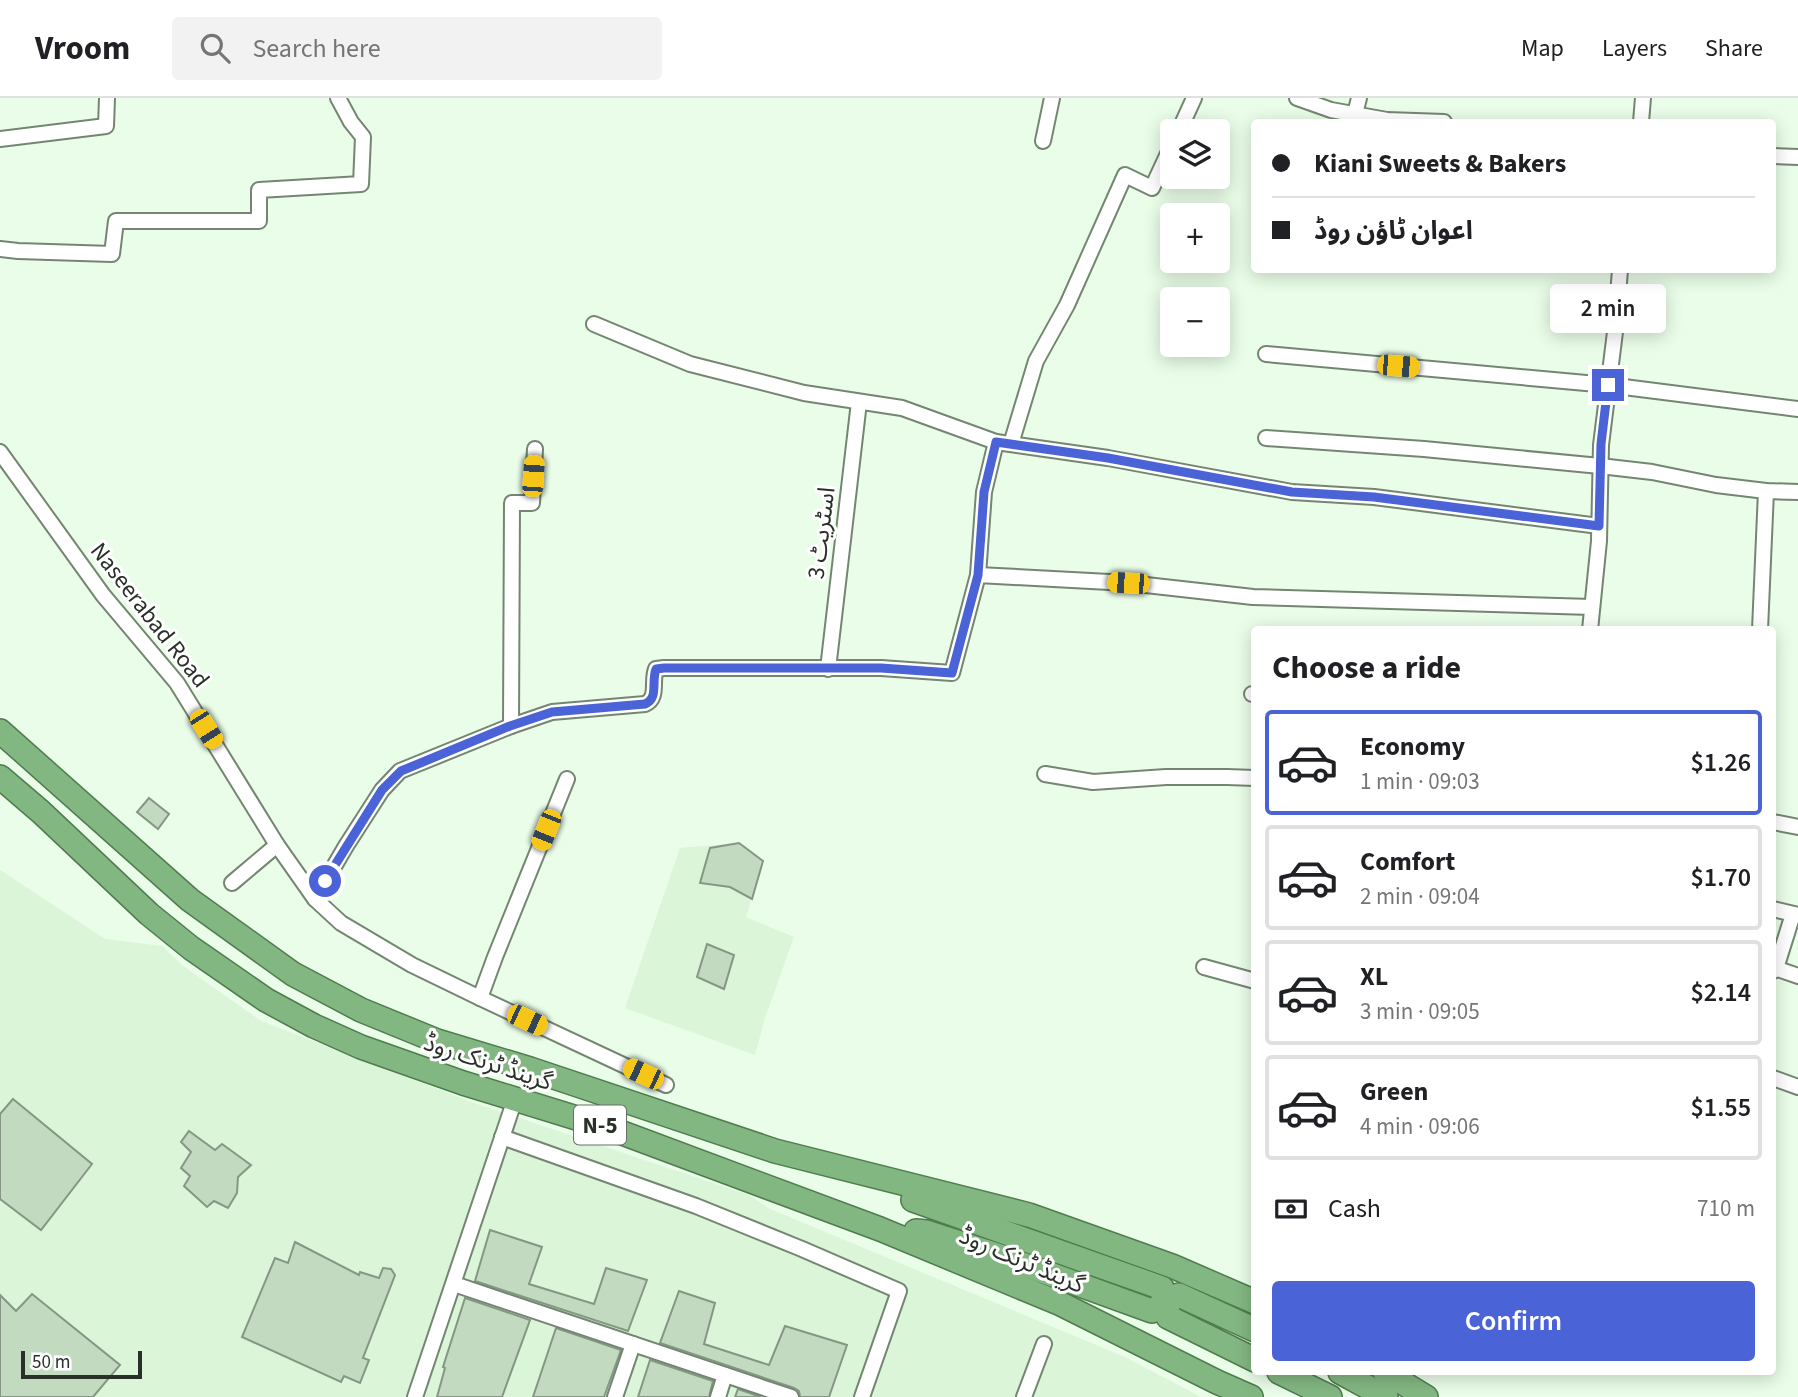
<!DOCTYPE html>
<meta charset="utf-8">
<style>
body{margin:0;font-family:"Source Sans 3","Noto Sans Arabic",sans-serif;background:#f2f2f2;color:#202124;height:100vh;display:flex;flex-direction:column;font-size:26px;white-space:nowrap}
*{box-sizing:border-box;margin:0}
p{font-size:23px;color:#757577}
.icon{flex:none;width:38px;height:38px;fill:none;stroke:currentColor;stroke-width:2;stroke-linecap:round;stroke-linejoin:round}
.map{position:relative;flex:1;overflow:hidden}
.details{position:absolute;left:1251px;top:528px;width:525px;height:749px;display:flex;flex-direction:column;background:#fff;border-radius:7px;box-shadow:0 4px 18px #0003}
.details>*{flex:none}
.guide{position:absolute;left:1251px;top:21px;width:525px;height:154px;border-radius:7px;box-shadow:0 4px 18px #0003;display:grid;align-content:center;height:154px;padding:0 21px;background:#fff}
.tools{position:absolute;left:1160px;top:21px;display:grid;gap:14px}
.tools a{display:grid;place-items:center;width:70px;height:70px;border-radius:7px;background:#fff;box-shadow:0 4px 18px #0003;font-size:35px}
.scale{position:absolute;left:21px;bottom:18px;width:121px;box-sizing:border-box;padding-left:7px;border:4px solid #283028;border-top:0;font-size:19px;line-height:24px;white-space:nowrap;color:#283028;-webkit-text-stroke:5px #fff;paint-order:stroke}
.end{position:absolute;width:32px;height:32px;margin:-16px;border:9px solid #4a63d7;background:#fff;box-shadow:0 0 0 4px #fff}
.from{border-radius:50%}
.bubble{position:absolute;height:49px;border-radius:7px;background:#fff;box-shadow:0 4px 18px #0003;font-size:23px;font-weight:600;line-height:49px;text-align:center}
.car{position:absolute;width:21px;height:42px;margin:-21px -10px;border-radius:9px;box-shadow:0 0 5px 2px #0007;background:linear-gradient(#f5c518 24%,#345 0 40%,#f5c518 0 76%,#345 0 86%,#f5c518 0)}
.guide b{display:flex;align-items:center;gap:24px;height:66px;font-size:26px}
.guide b+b{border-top:2px solid #e0e0e0}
.guide i{width:18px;height:18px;background:#202124}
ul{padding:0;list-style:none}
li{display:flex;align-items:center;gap:21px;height:105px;margin:0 14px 10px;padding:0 7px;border:4px solid #e0e0e0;border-radius:7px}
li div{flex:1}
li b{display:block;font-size:26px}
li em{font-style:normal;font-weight:600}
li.active{border-color:#4a63d7}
li>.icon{width:63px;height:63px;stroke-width:1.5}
h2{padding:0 21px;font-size:32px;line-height:84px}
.pay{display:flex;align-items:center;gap:18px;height:77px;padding:0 21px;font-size:26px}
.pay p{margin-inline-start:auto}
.cta{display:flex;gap:14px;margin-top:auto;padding:14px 21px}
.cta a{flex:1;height:80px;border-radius:7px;background:#4a63d7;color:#fff;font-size:28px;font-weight:600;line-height:80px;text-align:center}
header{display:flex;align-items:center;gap:42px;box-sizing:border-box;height:98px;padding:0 35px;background:#fff;border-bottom:2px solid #e0e0e0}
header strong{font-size:33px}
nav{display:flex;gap:38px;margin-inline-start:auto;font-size:24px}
.search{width:490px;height:63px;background:#f2f2f2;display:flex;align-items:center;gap:18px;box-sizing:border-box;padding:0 24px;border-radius:7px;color:#757577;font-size:26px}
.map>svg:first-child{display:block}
.built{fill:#dbf5d9}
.building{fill:#c2dac0;stroke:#859784;stroke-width:2}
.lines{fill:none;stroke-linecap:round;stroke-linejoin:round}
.minor-casing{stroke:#748672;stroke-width:18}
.trunk-casing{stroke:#4f7c4e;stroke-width:26}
.minor{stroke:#fff;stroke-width:14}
.trunk{stroke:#83b782;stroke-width:23}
.route{stroke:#4a63d7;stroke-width:9}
.labels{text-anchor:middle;stroke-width:6;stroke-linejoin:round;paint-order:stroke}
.shield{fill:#fff;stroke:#686e68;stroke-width:2}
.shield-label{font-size:23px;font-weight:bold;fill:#283028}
.street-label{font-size:24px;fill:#283028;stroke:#fff}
</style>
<header>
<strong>Vroom</strong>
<div class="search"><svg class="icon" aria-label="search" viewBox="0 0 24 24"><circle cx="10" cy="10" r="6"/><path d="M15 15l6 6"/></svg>Search here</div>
<nav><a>Map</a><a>Layers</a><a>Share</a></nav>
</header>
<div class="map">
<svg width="1798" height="1299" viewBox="0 0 1798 1299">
<rect width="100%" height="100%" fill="#e9fde8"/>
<g class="built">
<path d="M739,745L763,763L746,819L794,839L765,920L755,957L625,910L680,750Z"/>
<path d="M0,772L105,841L162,848L182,867L261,923L477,1006L749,1097L768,1110L1125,1259L1201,1299H0Z"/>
</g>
<g class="building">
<path d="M149,700L169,716L158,731L137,714Z"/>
<path d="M739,745L763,763L752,801L730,789L700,785L710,750Z"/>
<path d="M707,846L734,857L724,891L697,879Z"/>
<path d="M13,1001L92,1066L41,1132L0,1101V1016Z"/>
<path d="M189,1033L215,1052L222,1046L251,1067L238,1079L237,1095L228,1110L214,1103L207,1109L184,1088L190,1078L181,1070L191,1054L181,1044Z"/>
<path d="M490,1132L542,1149L529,1186L594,1206L606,1170L647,1182L628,1233L475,1183Z"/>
<path d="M295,1144L359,1177L360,1174L379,1180L383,1170L391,1171L395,1177L363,1260L369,1262L360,1285L344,1278L341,1284L242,1239L275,1160L288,1165Z"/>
<path d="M679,1193L715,1205L704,1246L769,1267L785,1228L847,1247L829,1299H800L799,1293L794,1290L660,1245Z"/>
<path d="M32,1196L120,1267L93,1299H0V1197L16,1213Z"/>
<path d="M465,1200L530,1222L502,1299H437L445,1270L443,1269Z"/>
<path d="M556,1230L621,1252L604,1299H533Z"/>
<path d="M650,1262L713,1283L709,1299H638Z"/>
<path d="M738,1291L761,1299H735Z"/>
</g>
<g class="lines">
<defs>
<g id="minor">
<path d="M1297,0L1331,12L1387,22L1444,24"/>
<path d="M1355,16L1359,0"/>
<path d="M1641,24L1643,0"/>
<path d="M1179,33L1194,0"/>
<path d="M0,41L106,28L107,0"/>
<path d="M1043,43L1052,0"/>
<path d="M1773,58L1798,59"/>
<path d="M0,151L18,153L112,156L116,123H259V92L361,86L363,39L351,24L338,0"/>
<path d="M594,226L690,266L804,295L902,310L996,344L1108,360L1292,394L1374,399L1599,428"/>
<path d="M1266,256L1608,287L1798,311"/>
<path d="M1266,340L1424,351L1600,368L1652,374L1716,387L1766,393L1798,394"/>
<path d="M1011,346L1036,263L1067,207L1125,77L1152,90L1172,47"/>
<path d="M0,354L103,497L177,585L277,747L315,801L341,825L412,867L480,900L666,987"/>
<path d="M978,477L984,394L996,344"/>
<path d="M1590,532L1599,443L1601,347L1615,234L1620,172"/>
<path d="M1760,532L1766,393"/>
<path d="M828,571L859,304"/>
<path d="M1252,596H1255"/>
<path d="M511,628L512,405H532L535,351"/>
<path d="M1045,676L1093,684L1166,679H1227L1255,680"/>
<path d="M1773,724L1798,729"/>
<path d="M232,785L277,747"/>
<path d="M315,801L346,748L382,692L400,673L511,628L552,614L645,606C659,600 651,583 656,571L664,570H881L952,575L978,477L1128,485L1253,499L1592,509"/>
<path d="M1773,811L1798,817"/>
<path d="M1204,869L1255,883"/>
<path d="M1775,870L1798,878"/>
<path d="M1773,873L1778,864L1793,816"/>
<path d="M480,900L495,859L567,681"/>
<path d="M1773,980L1798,989"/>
<path d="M502,1039L696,1108L802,1151L899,1193L862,1299"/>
<path d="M454,1186L791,1299"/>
<path d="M415,1299L515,1001"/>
<path d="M615,1299L633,1246"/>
<path d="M718,1299L725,1277"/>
<path d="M1024,1299L1044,1246"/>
</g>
<g id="trunk">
<path d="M0,633L190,802L293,876L361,912L437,943L530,971L775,1053L1029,1117L1172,1168L1255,1204"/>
<path d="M0,679L41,714L149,816L191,850L266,902L314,928L361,949L463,985L609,1030L880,1131L1061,1206L1217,1284L1251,1299"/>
<path d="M913,1102L1162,1190C1165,1201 1163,1209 1152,1213L1003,1159L926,1134L916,1133"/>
<path d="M1255,1232L1179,1197C1167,1200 1167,1207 1168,1219L1255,1262"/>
<path d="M1279,1274L1330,1299"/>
<path d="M1340,1274L1386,1299"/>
<path d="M1385,1274L1426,1299"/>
</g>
</defs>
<use href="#minor" class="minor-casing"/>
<use href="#trunk" class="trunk-casing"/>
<use href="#minor" class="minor"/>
<use href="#trunk" class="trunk"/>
</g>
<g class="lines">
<path class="route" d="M325,783L382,692L401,673L510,628L552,614L645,606C659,600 651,584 656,571L664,570H881L952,575L978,477L984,394L996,344L1108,360L1292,394L1374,399L1599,428L1601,346L1608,287"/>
</g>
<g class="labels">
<rect class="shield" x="574" y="1007.5" width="52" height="39" rx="5"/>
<g class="shield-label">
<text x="600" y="1035">N-5</text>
</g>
<g class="street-label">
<text transform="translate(821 435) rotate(-83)" y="8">اسٹریٹ 3</text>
<text transform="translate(150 517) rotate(52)" y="8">Naseerabad Road</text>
<text transform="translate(488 964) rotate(18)" y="8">گرینڈ ٹرنک روڈ</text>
<text transform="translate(1022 1162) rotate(23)" y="8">گرینڈ ٹرنک روڈ</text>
</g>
</g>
</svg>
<div class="tools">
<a><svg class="icon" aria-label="layers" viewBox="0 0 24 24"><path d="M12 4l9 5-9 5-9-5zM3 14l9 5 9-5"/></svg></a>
<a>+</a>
<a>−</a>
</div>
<div class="scale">50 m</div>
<i class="end from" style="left:325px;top:783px"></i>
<i class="end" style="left:1608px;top:287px"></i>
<div class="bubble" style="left:1550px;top:186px;width:116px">2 min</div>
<i class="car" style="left:1398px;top:268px;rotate:95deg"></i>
<i class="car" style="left:533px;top:378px;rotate:4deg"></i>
<i class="car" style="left:1128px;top:485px;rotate:273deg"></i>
<i class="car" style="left:206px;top:631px;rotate:148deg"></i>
<i class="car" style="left:546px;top:732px;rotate:202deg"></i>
<i class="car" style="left:527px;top:922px;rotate:115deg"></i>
<i class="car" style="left:643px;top:976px;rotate:295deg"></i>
<div class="guide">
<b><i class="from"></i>Kiani Sweets &amp; Bakers</b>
<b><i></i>اعوان ٹاؤن روڈ</b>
</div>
<section class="details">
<h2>Choose a ride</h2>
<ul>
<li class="active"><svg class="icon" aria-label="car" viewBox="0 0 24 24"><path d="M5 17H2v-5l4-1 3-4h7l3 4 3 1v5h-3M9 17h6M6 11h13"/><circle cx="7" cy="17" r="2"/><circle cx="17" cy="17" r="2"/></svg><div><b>Economy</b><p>1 min · 09:03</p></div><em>$1.26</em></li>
<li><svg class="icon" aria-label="car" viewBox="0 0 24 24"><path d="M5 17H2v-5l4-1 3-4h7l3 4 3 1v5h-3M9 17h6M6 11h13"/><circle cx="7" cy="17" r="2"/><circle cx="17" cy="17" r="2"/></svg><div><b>Comfort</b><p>2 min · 09:04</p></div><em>$1.70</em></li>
<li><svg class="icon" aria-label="car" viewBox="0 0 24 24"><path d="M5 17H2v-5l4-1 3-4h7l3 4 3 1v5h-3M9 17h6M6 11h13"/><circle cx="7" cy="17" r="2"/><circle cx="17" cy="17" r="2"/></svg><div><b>XL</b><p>3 min · 09:05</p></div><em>$2.14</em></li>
<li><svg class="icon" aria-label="car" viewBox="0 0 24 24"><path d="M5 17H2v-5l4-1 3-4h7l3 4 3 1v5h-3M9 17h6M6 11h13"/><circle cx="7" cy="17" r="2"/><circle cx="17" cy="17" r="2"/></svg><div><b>Green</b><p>4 min · 09:06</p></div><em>$1.55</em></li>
</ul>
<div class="pay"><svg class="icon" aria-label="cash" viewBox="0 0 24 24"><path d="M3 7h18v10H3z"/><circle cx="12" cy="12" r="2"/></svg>Cash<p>710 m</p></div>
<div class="cta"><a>Confirm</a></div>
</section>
</div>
